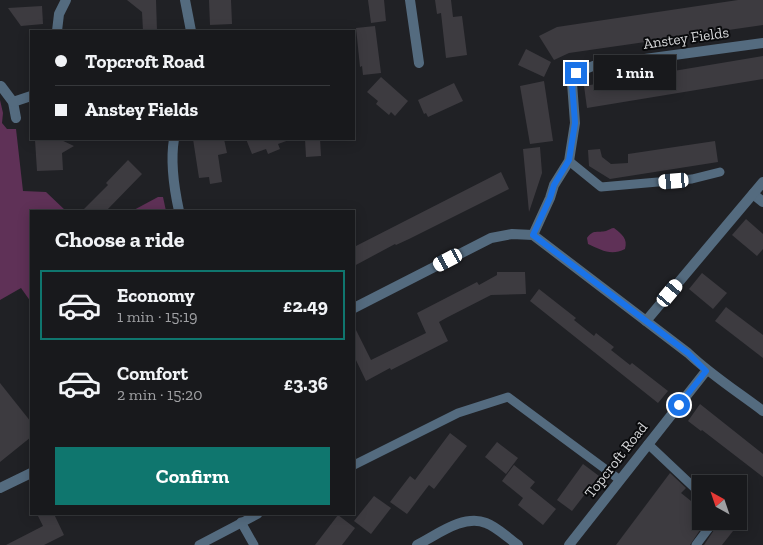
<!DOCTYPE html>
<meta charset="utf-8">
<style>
body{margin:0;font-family:"Zilla Slab",serif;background:#252629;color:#f1f3f6;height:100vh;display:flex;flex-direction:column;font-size:19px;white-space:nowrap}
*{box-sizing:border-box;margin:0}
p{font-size:16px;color:#9fa0a3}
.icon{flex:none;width:28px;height:28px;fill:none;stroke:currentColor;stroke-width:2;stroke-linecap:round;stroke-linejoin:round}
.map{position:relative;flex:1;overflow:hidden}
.side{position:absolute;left:30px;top:210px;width:325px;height:305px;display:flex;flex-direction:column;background:#18191c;border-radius:0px;box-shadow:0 2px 12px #0003,0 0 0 1px #36383b}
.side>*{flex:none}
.guide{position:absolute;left:30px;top:30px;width:325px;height:110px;border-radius:0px;box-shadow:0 2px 12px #0003,0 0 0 1px #36383b;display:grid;align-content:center;height:110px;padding:0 25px;background:#18191c}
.needle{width:32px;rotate:320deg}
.controls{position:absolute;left:692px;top:475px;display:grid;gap:10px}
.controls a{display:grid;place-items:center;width:55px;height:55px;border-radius:0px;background:#18191c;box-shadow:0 2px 12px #0003,0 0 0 1px #36383b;font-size:25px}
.end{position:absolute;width:22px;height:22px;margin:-11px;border:6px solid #1a73e8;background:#fff;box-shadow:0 0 0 2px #fff}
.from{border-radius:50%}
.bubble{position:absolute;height:35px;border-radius:0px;background:#18191c;box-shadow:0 2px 12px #0003,0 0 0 1px #36383b;font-size:16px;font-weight:700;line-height:35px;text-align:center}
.car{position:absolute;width:15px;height:30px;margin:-15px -8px;border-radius:6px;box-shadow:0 0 4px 1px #0007;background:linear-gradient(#fff 24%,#345 0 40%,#fff 0 76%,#345 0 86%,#fff 0)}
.guide b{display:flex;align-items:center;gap:18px;height:48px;font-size:19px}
.guide b+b{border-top:1px solid #36383b}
.guide i{width:12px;height:12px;background:#f1f3f6}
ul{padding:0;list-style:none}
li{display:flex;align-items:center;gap:15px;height:70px;margin:0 10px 8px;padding:0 15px;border:2px solid transparent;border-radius:0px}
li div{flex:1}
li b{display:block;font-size:19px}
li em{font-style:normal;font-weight:700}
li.current{border-color:#0f766e}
li>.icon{width:45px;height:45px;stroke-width:1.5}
h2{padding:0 25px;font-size:22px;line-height:60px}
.cta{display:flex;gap:10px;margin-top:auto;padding:10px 25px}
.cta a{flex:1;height:58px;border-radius:0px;background:#0f766e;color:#fff;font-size:20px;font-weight:700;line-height:58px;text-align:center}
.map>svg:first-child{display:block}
.green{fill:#5f3157}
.building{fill:#3d3b40}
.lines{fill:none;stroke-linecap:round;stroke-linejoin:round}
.lane{stroke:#546b7f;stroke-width:9}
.street{stroke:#546b7f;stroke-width:10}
.route{stroke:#1a73e8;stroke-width:6}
.labels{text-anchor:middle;stroke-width:4;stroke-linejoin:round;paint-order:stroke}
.street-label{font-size:15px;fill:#d6d7d9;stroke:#0a0b0d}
</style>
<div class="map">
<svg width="763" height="545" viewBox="0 0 763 545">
<rect width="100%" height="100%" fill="#202125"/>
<g class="green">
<path d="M0,100L3,113L2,123L7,129H16L23,191L46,192L66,211H31V302L21,288L0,300Z"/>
<path d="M158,197H163L166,211H132Z"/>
<path d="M614,228C622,234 628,239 625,249C611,256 601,250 588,244L587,238C593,229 598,233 606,231C609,230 611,228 614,228Z"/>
</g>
<g class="building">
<path d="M127,0H156L157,31H143L142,12Z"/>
<path d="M209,0H231L232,24L210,25Z"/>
<path d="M368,0H384L386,21L371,23Z"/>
<path d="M435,0H451L453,17L462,16L467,55L446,58L441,13L437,14Z"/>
<path d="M738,0H763V25L569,53L554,60L539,36L557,27Z"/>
<path d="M42,6L43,24L21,26L8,8Z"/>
<path d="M375,26L381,73L363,75L362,66L360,67L356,28Z"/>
<path d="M526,49L551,62L544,77L518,65Z"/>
<path d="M763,56V79L587,108L584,86Z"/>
<path d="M381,77L408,101L395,116L391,112L389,115L376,104L378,101L367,92Z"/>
<path d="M544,81L553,141L530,144L520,86Z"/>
<path d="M454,83L463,101L428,117L426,113L424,114L418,100Z"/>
<path d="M44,139H59L74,146L62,153L63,170L37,171L35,140Z"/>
<path d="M193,139H224L227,153L218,155L222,182L210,184L209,177L199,178Z"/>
<path d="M246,139H288L289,140L278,144L280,149L268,154L266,149L252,154Z"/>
<path d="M305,139H320L321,156L306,157Z"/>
<path d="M715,141L718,162L610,179L589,166L588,150L600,149L602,157L611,164L628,163V154Z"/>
<path d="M540,147L542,173L529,212L523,149Z"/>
<path d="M128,160L142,174L106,211H82L108,185L106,183Z"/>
<path d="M501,172L509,189L409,239L396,245L395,244L354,266V247Z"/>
<path d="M746,219L763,234V249L757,256L732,235Z"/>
<path d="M497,272H525L526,294L491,295L446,318L439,322L448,341L391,370L390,368L366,381L354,356V326L371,360L426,333L417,313L477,282L479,285L497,275Z"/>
<path d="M702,273L727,293L713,309L689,289Z"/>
<path d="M539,289L576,318L574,320L594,336L596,333L614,347L611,350L630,365L632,363L668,391L658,403L530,301Z"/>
<path d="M726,307L763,335V358L715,321Z"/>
<path d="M0,383L31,422V437L0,462Z"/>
<path d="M700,404L763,454V477L702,430L701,431L688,421Z"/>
<path d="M450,433L467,446L434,489L429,485L407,514L390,502L410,476L415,480Z"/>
<path d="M497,442L518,458L506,474L485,457Z"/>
<path d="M583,464L599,476L572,511L557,500Z"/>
<path d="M514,465L535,482L530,488L556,509L543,525L518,505L523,498L502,481Z"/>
<path d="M670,473L686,488L681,493L701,509V521H706L690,545H616Z"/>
<path d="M374,496L391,508L371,534L354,521Z"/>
<path d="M37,514H54L64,535L44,545H6L43,526Z"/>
<path d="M338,515L355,528L342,545H315Z"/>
<path d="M720,521L733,531L722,545H704Z"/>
</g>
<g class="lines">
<g class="lane">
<path d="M569,161L601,187L692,179L720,172"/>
<path d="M648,444L701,494"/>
<path d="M354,465L458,413L508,397L620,480"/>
<path d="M241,522L254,545"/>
<path d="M199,545L258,514"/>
<path d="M696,545L714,521"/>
</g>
<g class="street">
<path d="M185,0L191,31"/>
<path d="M410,0L419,63"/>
<path d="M57,31L59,14L66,0"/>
<path d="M1,86L13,102L16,118"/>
<path d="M13,102L31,96"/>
<path d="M174,139C170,163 174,188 179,211"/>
<path d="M753,194L763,202"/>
<path d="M533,235L550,198L554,185L569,161L575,123L572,83L576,73L593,66L763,43"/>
<path d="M354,308L491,238L512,234L533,235L688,353C711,375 738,392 763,411"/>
<path d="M646,321L763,182"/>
<path d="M0,488L31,473"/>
<path d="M417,545C437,535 463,514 486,523C497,527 508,538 518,545"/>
<path d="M569,545L706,371"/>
</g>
</g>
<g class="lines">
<path class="route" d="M576,73L572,83L575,123L569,160L554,185L550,198L533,235L688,353L706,371L679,405"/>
</g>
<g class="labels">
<g class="street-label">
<text transform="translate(686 38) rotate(-8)" y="5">Anstey Fields</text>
<text transform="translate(616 460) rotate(-52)" y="5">Topcroft Road</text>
</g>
</g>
</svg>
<div class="controls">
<a><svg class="needle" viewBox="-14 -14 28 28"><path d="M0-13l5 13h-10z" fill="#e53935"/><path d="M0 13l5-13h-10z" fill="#9fa0a3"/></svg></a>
</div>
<i class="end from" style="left:679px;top:405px"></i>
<i class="end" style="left:576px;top:73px"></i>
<div class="bubble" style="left:594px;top:55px;width:82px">1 min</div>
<i class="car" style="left:674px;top:181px;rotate:265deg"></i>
<i class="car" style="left:448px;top:260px;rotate:242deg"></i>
<i class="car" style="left:670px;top:293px;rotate:40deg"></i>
<div class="guide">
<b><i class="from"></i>Topcroft Road</b>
<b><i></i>Anstey Fields</b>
</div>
<section class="side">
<h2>Choose a ride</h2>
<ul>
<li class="current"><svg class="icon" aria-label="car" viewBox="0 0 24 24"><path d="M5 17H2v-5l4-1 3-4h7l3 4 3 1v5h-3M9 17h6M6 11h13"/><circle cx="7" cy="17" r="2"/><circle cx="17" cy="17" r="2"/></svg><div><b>Economy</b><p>1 min · 15:19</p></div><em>£2.49</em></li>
<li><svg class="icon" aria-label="car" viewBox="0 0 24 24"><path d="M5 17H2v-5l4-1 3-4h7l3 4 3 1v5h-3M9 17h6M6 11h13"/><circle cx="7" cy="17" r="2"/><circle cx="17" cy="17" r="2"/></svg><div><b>Comfort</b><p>2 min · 15:20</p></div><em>£3.36</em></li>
</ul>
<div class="cta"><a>Confirm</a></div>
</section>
</div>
